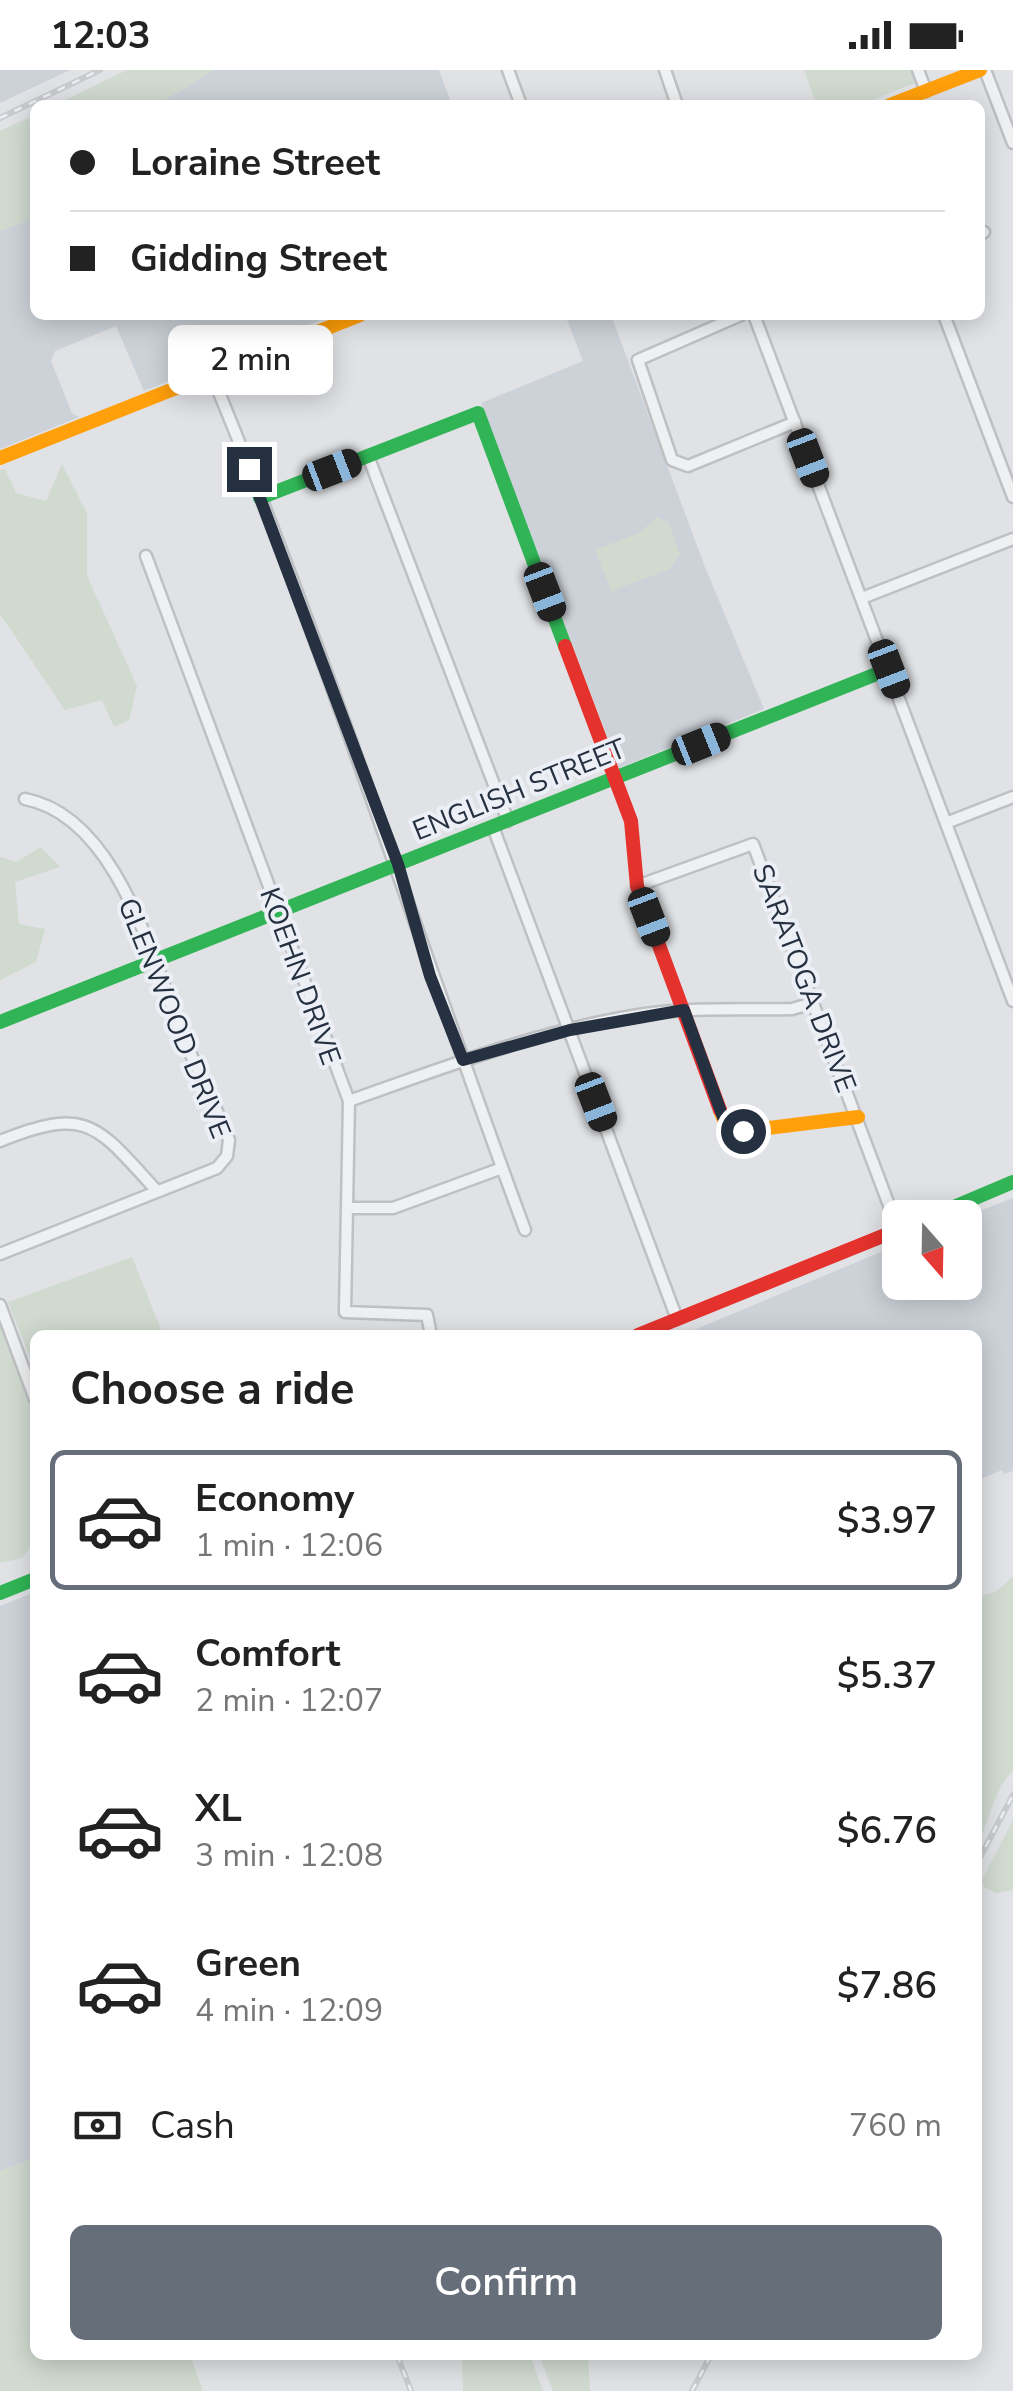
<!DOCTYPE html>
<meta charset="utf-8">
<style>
body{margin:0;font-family:"Nunito Sans",sans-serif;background:#f2f2f2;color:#222;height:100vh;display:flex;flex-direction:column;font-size:38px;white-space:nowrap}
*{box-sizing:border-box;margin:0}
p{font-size:32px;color:#767676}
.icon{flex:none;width:55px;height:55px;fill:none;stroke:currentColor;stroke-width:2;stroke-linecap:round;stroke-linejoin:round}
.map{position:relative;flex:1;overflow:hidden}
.drawer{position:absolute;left:30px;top:1260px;width:952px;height:1030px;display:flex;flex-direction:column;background:#fff;border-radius:15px;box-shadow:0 5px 25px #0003}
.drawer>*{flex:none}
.hud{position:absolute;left:30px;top:30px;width:955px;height:220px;border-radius:15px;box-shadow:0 5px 25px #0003;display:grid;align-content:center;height:220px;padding:0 40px;background:#fff}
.needle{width:65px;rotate:160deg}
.controls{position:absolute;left:882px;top:1130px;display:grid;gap:20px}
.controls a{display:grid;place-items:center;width:100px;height:100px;border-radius:15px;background:#fff;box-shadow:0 5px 25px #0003;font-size:50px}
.end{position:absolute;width:45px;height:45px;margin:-22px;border:12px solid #253040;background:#fff;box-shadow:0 0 0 5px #fff}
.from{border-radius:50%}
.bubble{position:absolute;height:70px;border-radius:15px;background:#fff;box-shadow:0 5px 25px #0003;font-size:32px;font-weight:600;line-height:70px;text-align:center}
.car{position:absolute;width:30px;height:60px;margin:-30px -15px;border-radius:12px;box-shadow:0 0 8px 2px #0007;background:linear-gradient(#222 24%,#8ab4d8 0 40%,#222 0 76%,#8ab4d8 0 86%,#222 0)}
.hud b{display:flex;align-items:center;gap:35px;height:95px;font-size:38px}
.hud b+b{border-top:2px solid #e0e0e0}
.hud i{width:25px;height:25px;background:#222}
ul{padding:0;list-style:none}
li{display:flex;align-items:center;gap:30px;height:140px;margin:0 20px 15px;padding:0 20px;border:5px solid transparent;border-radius:15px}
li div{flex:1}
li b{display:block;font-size:38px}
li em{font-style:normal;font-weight:600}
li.on{border-color:#666e7a}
li>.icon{width:90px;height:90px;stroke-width:1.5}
h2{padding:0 40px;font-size:45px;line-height:120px}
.pay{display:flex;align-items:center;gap:25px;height:110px;padding:0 40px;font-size:38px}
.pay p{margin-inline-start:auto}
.button{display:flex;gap:20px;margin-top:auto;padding:20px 40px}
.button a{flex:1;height:115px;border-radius:15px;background:#666e7a;color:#fff;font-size:40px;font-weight:600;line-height:115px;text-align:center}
.status{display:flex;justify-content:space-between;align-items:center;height:70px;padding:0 50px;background:#fff;direction:ltr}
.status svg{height:28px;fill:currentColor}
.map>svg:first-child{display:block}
.built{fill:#cdd2d9}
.green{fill:#d0dacf}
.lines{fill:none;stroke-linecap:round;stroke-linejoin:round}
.street-casing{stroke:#bec0c3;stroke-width:15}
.street{stroke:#eff0f2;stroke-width:10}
.fast{stroke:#30b455;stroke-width:14}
.slow{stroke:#ff9f0a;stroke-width:14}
.jam{stroke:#e5322d;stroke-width:14}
.rail-casing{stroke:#c8cacd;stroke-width:6}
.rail{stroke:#ecf0f6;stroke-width:2.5;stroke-dasharray:8;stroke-linecap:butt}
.route{stroke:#253040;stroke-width:12}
.labels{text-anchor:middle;stroke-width:8;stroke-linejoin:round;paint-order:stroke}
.street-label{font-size:28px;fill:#253040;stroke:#ecf0f6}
</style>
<div class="status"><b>12:03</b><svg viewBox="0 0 49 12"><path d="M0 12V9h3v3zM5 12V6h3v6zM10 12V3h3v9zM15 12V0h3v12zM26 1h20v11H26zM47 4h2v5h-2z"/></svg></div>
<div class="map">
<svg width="1013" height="2321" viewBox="0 0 1013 2321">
<rect width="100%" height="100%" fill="#e0e2e5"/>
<g class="built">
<path d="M0,0H70L0,33Z"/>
<path d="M214,0H439L452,35H156Z"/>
<path d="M35,147V245H334L144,321L116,256L55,281L51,291L72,343L79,347L0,379V161Z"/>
<path d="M565,245H611L705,497L764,639L619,698L481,333L583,291Z"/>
<path d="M1013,1128V1401L1004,1404L1002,1400L978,1410V1265H682L900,1174V1212H965L964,1147Z"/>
<path d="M35,1522V2088L0,2101V1536Z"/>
</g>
<g class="green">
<path d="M127,0H214L156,35H55Z"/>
<path d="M804,0H911L915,13L859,35H817Z"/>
<path d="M35,45V147L0,161V61Z"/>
<path d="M62,394L87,443V506L137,616L129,650L114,657L102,630L65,640L0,544V401L5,399L16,423L46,431Z"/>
<path d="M657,447L669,453L680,484L670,499L611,521L595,480L639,463Z"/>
<path d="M41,777L60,797L15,812L19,854L45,859L36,892L0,910V787L16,792Z"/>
<path d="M132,1187L163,1265H35V1300L8,1232Z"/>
<path d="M0,1255L35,1345V1470L22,1488L0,1493Z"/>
<path d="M1013,1507V1700C992,1722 992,1746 978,1773V1527L997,1521Z"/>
<path d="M1013,1750V1820L996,1823L984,1817L982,1810Z"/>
<path d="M35,2088V2285H190L203,2321H0V2101Z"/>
<path d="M462,2285H530L543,2321H463Z"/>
<path d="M539,2285H588L590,2321H553Z"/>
</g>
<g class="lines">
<defs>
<g id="street">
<path d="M508,0L521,35"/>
<path d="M665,0L677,35"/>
<path d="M918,0L926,21"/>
<path d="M985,0L1013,73"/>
<path d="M980,164L984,162"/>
<path d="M741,245L638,290L672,390L688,396L795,352"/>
<path d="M754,245L1013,931"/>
<path d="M944,245L1013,427"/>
<path d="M211,303C328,585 419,875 525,1160"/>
<path d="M368,386L508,751"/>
<path d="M146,486L349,1031L345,1242L427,1245L431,1265"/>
<path d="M862,528L1013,469"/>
<path d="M946,753L1013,727"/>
<path d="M493,757L677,1249"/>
<path d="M637,816L753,774L898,1159"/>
<path d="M349,1031C445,997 543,959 645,944C693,937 744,940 792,939L813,933"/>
<path d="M0,1071C89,1035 97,1056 157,1121"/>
<path d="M349,1138H393L502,1098"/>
<path d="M0,1184L217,1098L227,1086L229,1070C216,1036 199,1004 185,971C153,894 119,747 25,729"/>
<path d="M0,1235L35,1329"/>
</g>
</defs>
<use href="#street" class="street-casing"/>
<use href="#street" class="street"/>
<g class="fast">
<path d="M260,428L478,343L565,576"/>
<path d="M0,952L889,599"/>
<path d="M928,1148L1013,1112"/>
<path d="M0,1523L35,1509"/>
</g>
<g class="slow">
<path d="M890,35L980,0"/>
<path d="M0,388L360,245"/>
<path d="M720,1040L724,1050L743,1061L858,1047"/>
</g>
<g class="jam">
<path d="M565,576L631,751L637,816L720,1040"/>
<path d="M638,1265L900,1159"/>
</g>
<defs>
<g id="rail">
<path d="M0,48L100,0"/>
<path d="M978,1791L1013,1725"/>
<path d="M397,2285L411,2321"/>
<path d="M692,2321L711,2285"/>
</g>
</defs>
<use href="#rail" class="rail-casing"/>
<use href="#rail" class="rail"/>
</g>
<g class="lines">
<path class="route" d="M249,399L398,794L430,906L463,990L570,960L684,940L724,1050L743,1061"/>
</g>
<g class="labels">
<g class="street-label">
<text transform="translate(519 719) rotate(-22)" y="10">ENGLISH STREET</text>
<text transform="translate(301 906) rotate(70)" y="10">KOEHN DRIVE</text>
<text transform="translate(805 908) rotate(69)" y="10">SARATOGA DRIVE</text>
<text transform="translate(175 948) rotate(68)" y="10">GLENWOOD DRIVE</text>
</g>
</g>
</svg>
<div class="controls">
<a><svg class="needle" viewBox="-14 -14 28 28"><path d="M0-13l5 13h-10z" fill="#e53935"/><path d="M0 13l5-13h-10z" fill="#767676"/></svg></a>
</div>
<i class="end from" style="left:743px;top:1061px"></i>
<i class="end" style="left:249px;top:399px"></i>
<div class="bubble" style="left:168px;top:255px;width:165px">2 min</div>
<i class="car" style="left:808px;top:388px;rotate:159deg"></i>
<i class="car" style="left:332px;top:400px;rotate:69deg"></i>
<i class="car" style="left:545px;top:522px;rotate:159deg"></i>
<i class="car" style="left:889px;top:599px;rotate:159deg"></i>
<i class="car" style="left:701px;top:674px;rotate:68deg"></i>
<i class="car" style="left:649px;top:847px;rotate:159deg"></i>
<i class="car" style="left:596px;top:1032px;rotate:159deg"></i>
<div class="hud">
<b><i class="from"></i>Loraine Street</b>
<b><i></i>Gidding Street</b>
</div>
<section class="drawer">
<h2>Choose a ride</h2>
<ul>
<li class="on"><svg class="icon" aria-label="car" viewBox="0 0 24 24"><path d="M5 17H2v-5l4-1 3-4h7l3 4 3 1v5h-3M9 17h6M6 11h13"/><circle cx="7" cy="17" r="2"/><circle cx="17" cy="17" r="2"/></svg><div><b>Economy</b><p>1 min · 12:06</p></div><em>$3.97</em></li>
<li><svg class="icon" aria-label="car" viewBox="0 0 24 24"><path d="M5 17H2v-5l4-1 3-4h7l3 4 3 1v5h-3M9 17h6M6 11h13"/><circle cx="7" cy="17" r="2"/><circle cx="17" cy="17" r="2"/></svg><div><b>Comfort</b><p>2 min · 12:07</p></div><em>$5.37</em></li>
<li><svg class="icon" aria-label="car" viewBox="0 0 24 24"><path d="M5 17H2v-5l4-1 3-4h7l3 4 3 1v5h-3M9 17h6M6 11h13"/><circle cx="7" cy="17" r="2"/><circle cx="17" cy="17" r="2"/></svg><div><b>XL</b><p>3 min · 12:08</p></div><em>$6.76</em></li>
<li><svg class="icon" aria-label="car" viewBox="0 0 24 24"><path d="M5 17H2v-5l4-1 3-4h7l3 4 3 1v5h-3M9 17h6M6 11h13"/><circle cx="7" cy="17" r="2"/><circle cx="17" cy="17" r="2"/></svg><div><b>Green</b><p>4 min · 12:09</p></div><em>$7.86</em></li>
</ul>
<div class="pay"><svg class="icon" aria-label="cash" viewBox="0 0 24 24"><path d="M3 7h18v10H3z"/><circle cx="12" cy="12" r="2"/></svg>Cash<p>760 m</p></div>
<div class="button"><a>Confirm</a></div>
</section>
</div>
